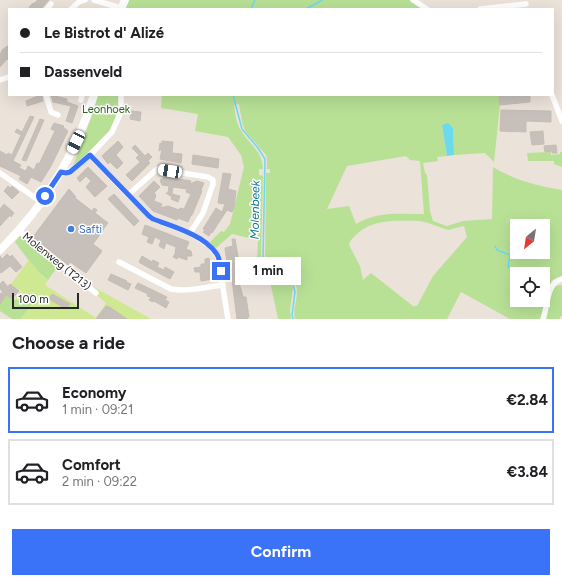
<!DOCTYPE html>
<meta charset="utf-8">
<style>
body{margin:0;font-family:Figtree,sans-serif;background:#f2f2f2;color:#202124;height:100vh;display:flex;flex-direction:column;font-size:15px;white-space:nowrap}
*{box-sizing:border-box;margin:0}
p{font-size:13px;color:#757577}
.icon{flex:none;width:22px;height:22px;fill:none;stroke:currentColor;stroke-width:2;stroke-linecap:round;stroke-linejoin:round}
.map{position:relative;height:319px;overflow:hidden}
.side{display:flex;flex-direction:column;background:#fff;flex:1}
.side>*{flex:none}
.top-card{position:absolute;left:8px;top:8px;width:546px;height:88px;border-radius:0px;box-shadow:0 4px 16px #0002;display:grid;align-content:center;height:88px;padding:0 12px;background:#fff}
.needle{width:26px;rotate:210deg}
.tools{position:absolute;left:510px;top:219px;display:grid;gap:8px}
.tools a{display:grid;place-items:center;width:40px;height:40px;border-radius:0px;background:#fff;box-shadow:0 4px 16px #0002;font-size:20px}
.scale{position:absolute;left:12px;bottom:10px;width:67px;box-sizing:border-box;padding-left:4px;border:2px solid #282828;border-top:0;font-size:11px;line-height:14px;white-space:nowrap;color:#282828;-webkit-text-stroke:3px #fff;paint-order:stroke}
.end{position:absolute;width:18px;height:18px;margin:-9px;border:5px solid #3a73f8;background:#fff;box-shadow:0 0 0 2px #fff}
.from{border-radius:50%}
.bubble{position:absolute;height:28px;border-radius:0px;background:#fff;box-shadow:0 4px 16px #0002;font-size:13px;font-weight:700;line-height:28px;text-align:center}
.car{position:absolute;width:12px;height:24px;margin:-12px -6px;border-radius:5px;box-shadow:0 0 3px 1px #0007;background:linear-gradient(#fff 24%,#345 0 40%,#fff 0 76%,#345 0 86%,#fff 0)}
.top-card b{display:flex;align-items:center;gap:14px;height:38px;font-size:15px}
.top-card b+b{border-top:1px solid #e0e0e0}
.top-card i{width:10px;height:10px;background:#202124}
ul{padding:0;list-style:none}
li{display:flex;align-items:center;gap:12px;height:66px;margin:0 8px 6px;padding:0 4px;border:2px solid #e0e0e0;border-radius:0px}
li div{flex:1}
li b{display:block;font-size:15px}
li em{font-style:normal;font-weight:700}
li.on{border-color:#3a73f8}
li>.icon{width:36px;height:36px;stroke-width:1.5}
h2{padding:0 12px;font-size:18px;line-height:48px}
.action{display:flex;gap:8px;margin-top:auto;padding:8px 12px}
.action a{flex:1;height:46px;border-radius:0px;background:#3a73f8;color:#fff;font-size:16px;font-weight:700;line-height:46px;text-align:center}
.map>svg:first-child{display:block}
.green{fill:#b8e196;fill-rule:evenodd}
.pitch{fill:#cee992}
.water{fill:#6dd9ed}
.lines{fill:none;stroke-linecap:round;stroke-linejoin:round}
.stream{stroke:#6dd9ed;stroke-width:1.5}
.building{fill:#c6bfba;stroke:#c6bdb4}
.street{stroke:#fff;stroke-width:5.5}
.secondary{stroke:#fff;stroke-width:8}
.route{stroke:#3a73f8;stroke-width:5}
.shop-dot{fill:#3f7fe0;stroke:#fff;stroke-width:1.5}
.labels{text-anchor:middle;stroke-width:3;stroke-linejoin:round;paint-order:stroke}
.park-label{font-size:11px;fill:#32641a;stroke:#fff}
.shop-label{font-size:11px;fill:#366cbe;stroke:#fff;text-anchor:start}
.street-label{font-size:11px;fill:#282828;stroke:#fff}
.water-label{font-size:12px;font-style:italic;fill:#0e7797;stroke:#fff}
</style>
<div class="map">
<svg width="562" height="319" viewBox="0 0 562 319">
<rect width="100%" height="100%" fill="#ebe2da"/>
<g class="green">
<path d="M129,0H411L425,9H124Z"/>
<path d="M98,95H119L118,111L109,133L73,166L91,118Z"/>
<path d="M162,95H499L500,105L494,162L485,153L454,155L453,128L442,125L447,156L437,157L438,161L423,163L425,173L427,175L430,211L433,221L447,226L463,221L492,219L493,167C514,180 538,186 562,190V277L552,280L550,285L541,319H510L461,292L447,319H295C291,306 303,292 293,280L282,278L281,275L280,277C273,273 267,270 265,262L266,173H270V169H267V159L266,155L245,131L242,122L239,104L234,105C235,112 236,122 240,129C248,144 262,149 263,169H259V175L263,176L261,261C267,278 276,278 291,285L293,287L290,311L291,319H278L270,281L263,276L257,265L258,240L232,234L216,248L209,243L221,231L224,232L230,224L244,167L241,155L228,137L195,131L198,114L161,108ZM406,156L410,160L420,161L424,214C400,214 377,211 356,224L349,206L327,209L347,166ZM420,221L428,223L448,230L464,226L467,237L433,276L417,306H413L371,273L363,280L360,266L349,245C350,240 353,238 356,235C373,218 398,221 420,221ZM517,226H543V252H517ZM517,274H543V300H517Z"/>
<path d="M551,152V155L560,154V152H562V167L554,164V161H528L527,153Z"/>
<path d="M20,236L59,265L48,280C34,270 25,255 15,242Z"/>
<path d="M562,285V316L560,317V319H546L551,292L555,286Z"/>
<path d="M26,293H28L36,298L21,319H12L0,311V299L4,294L14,300L21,299Z"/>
</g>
<path class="pitch" d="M29,260L43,277L48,280L45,285L96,318L106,303L92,291L94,287L151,319H21L36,298L28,293L19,301L14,300L21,291L11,284Z"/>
<path class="water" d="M448,123L453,128L454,155L447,156L442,125Z"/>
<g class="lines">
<g class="stream">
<path d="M251,9L255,0"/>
<path d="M306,9L322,0"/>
<path d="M233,95L242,129L258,148L265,159L263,260C268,278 280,276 293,284L295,292L292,315L293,319"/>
<path d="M495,246L497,250L510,255L508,267L522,271L526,274"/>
<path d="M538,300L542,308"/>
</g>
</g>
<g class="building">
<path d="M38,0H49L41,9H30L29,7L33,3V4Z"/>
<path d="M9,45V60L7,59L0,67V55L2,50Z"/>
<path d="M38,95H42L43,101L27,106L26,101L38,96Z"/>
<path d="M51,95L67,99V102L78,106L72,123L66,121L71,106L53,102Z"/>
<path d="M499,95H530V102L500,105Z"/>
<path d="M501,110L551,111V122L526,121V132L500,131Z"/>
<path d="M131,111L141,112L140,121L130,119Z"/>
<path d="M30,116L34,117L13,161L21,165L19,168L26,171L28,166L34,170L37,163L39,164L41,160L55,131L51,129L54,123L64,126L63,127L68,131L51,166L41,182L31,177L27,184L19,179L21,176L0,166V151L7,155L8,153L12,155L21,135L15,132L17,129L22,132Z"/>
<path d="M40,119L44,120L26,161L22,160Z"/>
<path d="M543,131L544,144L532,145L530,132Z"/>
<path d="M118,141L123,147L116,155L123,163L117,169L110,162L108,164L102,156Z"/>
<path d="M162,141L173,142L172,153L182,154L181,163L160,159L162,149L159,151L160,143L162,144Z"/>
<path d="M135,145L145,156L148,153L152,157L148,161L150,163L132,181L126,175L140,162L136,158L139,155L132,148Z"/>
<path d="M556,145L557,153H552V151L545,152L544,146Z"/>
<path d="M193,155L219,159L218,168L192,164Z"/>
<path d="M88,167L107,186L95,197L86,187L91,181L86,176L80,182L77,178Z"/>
<path d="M223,173L231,174L228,189L236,191L234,207L232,212L227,210L212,233L211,232L209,236L203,232L205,230L203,229L216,208L222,212L225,204L218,203Z"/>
<path d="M165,177L191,181L190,184L197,181L204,183L201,190L202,191L192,215H191L188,222L178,218L177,220L153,211L139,196L154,181L160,187L154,193L156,195L154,201L162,204L160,208L168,206L179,210L180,208L184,209L191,194L186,192L187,189L173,187L172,194L180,196L178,202L171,199L172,197L166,193H168L169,186L162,185L160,180Z"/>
<path d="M8,186L10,188L12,186L19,192L12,199L4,191Z"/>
<path d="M69,189L76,197L75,198L92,211L94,208L97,210L95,213L108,223L104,228H102L104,229L93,244L102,251L86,273L70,262L68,265L33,237Z"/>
<path d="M114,194L139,221L134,226L108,199Z"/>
<path d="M4,204L14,213L11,217L10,215L0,226V209Z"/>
<path d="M145,225L189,242L186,249L191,251L192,256H187V260L178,257L177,259L173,257L176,252H175L176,247L166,243L164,249L159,246L161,240L155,237L152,244L147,242L149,237L142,234Z"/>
<path d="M232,239H235L242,279H239L240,287L241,289L243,297H246L249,317H247L248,319H237L232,280H230V272H233L231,263H227L225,248L233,246Z"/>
<path d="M7,254L10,257L12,255L22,267L16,272L10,266L1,273L0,271V256L2,259Z"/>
<path d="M142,256L152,262L153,260L159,263L157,267L164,270L165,267L174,272L170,279L142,264L139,262Z"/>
<path d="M209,258L212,274H213V279L201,281L200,272H195L194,268L201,267V264H205V259Z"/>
<path d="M111,274L127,281L126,282L131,284L128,290L108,280Z"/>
<path d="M3,281L8,287L10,284L19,291L12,299L6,295L0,304V294L3,292L0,289V284Z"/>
<path d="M138,283L167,297L165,300L169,302L166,308L154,301L153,302L149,300L151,297L147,296L148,294L135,288Z"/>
<path d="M52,294L70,304L66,309L49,299Z"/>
<path d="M106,306L108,307V306L127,319H96Z"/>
</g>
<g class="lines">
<g class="street">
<path d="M94,0L121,8"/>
<path d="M413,0L427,9"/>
<path d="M47,9L51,4"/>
<path d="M71,9L79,2L85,0"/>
<path d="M480,9L526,4"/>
<path d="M0,80L9,77"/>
<path d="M46,95L51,112L58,115"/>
<path d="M552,95L562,121"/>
<path d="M81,100L82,95"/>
<path d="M90,155L128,195L157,169L208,177L213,180V184L203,213L190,233L153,219L128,195"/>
<path d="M61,172L66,173L73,169L90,155L112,132L121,112V95"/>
<path d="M0,173L41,202"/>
<path d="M18,230L96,293"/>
<path d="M190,233L210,246L218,257L228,319"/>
<path d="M119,262L171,289C189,292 206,287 223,285"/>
<path d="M543,319C548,306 546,283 562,279"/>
</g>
<g class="secondary">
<path d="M121,9L125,0"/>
<path d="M0,250C44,207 76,153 94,95"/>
</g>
</g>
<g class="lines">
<path class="route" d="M45,196L61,172L66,173L70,172L90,155L149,216L153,219C172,226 204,235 216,253C220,258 220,265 221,271"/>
</g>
<circle class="shop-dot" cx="71" cy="229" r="4"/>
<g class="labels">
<g class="park-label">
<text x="106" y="113">Leonhoek</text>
</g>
<g class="shop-label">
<text x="79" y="233">Safti</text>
</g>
<g class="street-label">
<text transform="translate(57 261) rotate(39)" y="4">Molenweg (T213)</text>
</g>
<g class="water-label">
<text transform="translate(255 210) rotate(-89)" y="4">Molenbeek</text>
</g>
</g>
</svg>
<div class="tools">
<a><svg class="needle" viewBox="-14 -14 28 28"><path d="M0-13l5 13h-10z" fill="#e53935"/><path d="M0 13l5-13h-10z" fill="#757577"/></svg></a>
<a><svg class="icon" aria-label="locate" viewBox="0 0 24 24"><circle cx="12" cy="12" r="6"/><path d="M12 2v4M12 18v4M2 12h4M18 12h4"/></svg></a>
</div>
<div class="scale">100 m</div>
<i class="end from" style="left:45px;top:196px"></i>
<i class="end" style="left:221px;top:271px"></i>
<div class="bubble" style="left:235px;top:257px;width:66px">1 min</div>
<i class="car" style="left:76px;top:142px;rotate:206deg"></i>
<i class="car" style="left:170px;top:171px;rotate:279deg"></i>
<div class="top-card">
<b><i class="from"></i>Le Bistrot d' Alizé</b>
<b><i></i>Dassenveld</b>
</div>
</div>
<section class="side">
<h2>Choose a ride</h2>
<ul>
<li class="on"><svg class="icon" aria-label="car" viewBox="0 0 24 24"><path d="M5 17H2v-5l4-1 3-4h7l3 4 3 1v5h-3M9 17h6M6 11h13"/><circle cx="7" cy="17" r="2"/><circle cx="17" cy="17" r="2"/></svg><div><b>Economy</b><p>1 min · 09:21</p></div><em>€2.84</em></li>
<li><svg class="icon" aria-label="car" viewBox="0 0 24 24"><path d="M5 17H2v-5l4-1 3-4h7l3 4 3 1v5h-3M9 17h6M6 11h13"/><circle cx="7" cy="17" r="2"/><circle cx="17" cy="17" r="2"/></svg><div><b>Comfort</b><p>2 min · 09:22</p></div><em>€3.84</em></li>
</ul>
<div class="action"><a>Confirm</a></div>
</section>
